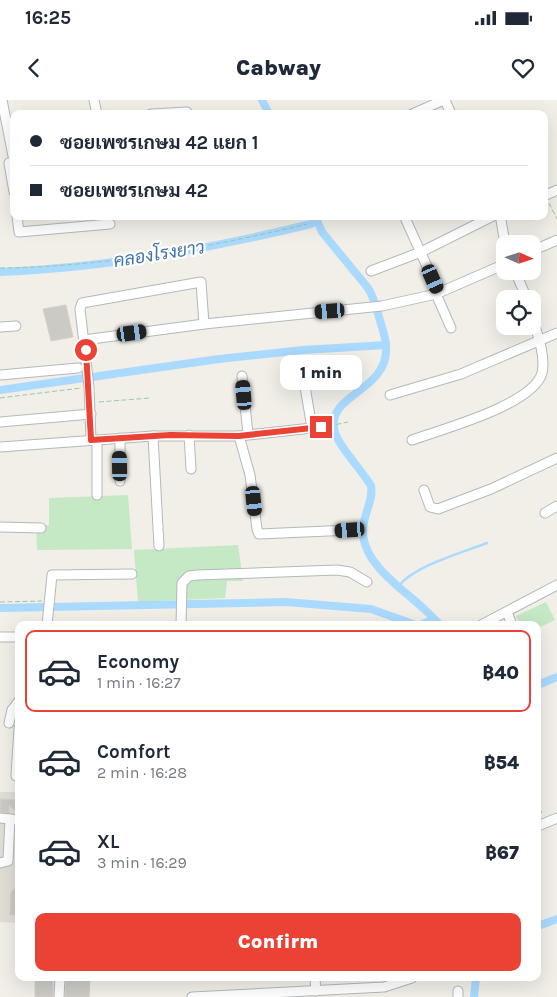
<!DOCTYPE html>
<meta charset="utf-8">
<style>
body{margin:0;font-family:Karla,Sarabun,sans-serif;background:#f6f6f7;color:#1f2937;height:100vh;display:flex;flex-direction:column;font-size:19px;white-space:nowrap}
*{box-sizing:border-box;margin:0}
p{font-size:16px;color:#747a83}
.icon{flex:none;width:28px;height:28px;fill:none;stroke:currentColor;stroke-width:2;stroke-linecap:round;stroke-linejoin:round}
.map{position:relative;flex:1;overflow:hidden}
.side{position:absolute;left:15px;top:521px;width:526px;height:360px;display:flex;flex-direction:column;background:#fff;border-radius:10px;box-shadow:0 5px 20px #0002}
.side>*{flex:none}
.guide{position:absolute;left:10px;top:10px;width:538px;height:110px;border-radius:10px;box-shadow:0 5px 20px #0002;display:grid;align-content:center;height:110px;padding:0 20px;background:#fff}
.needle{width:32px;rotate:93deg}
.tools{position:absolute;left:496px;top:135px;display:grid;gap:10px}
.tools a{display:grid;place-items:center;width:45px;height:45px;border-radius:10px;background:#fff;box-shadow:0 5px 20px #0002;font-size:25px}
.end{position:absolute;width:22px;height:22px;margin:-11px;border:6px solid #ea4335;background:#fff;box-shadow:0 0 0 2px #fff}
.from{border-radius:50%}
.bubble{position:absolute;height:35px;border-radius:10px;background:#fff;box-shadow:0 5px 20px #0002;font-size:16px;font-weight:800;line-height:35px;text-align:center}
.car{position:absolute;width:15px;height:30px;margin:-15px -8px;border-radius:6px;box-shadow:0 0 4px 1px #0007;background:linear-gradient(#222 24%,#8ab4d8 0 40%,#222 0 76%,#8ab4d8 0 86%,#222 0)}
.guide b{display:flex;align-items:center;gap:18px;height:48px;font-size:19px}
.guide b+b{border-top:1px solid #e0e1e3}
.guide i{width:12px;height:12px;background:#1f2937}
ul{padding:9px 0 0;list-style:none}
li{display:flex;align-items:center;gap:15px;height:82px;margin:0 10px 8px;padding:0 10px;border:2px solid transparent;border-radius:10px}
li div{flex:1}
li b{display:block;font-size:19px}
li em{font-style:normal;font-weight:800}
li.selected{border-color:#ea4335}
li>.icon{width:45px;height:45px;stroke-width:1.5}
.cta{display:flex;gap:10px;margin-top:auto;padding:10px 20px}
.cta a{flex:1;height:58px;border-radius:10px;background:#ea4335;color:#fff;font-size:20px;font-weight:800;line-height:58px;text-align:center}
.status{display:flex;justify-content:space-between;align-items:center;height:35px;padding:0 25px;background:#fff;direction:ltr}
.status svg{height:14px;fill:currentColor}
header{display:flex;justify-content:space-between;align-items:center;height:65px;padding:0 20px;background:#fff;font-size:22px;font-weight:800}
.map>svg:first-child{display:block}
.education{fill:#e1ded6}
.green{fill:#c5e8c5}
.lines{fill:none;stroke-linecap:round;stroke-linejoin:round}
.stream{stroke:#aadaff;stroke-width:2.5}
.canal{stroke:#aadaff;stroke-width:8}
.building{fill:#cccac5;stroke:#d6d1c6}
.minor-casing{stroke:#b5b8bc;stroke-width:11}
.path{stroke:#9cc7a9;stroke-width:1;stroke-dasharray:5 2.5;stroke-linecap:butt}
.minor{stroke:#fff;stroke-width:9}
.route{stroke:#ea4335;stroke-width:6}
.labels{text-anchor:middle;stroke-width:4.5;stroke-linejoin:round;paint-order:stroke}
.water-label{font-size:18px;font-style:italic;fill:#4174aa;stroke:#fff}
</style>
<div class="status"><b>16:25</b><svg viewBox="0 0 49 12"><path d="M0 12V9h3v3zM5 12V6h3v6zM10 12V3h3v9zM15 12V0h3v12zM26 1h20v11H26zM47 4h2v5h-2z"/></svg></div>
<header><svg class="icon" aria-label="back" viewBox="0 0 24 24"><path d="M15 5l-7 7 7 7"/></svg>Cabway<svg class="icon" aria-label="heart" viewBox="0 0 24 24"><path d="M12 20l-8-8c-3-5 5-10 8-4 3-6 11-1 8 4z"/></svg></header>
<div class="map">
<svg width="557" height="897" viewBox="0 0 557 897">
<rect width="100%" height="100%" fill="#f1efe8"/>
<path class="education" d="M0,692H19V823L0,822Z"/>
<g class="green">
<path d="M128,395L132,449L37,450L36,425H49V398Z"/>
<path d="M238,445L243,481H227L225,498L138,502L134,450Z"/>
<path d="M546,502L555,520L538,528V525H520L516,516Z"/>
</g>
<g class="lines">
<path class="stream" d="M399,486C413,466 464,452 487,443"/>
<g class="canal">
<path d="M262,0L269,14"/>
<path d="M315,116L322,132L368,188C375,199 377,211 381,224C383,231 386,239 386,246C389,291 329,293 334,328C335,343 363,371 371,386C374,402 361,417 363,435C366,466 403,489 424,509C430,514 434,520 441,525"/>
<path d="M0,172C105,168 209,149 311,124L316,121"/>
<path d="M0,290L219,259L303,250L386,245"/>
<path d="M0,508L286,502L371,509L416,525"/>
<path d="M419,525L433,520"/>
<path d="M538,585L557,577"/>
<path d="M538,826L557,819"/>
<path d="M474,897L476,878"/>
</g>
</g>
<g class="building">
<path d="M66,205L73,237L51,241L43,209Z"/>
<path d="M0,699L19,700V714L9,705V713L0,712Z"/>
<path d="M19,784V815H10L11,792Z"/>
<rect x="35" y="878" width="18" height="19"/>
<path d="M66,878L90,880L89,897H65Z"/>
</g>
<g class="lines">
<defs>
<g id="minor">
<path d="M2,0L14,61"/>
<path d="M94,0L97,14"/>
<path d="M445,0L451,14"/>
<path d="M151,14L187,12"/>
<path d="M412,14L444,0"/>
<path d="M9,63L14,92"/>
<path d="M544,96L557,90"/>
<path d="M17,116L19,132L110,124"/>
<path d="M406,120L439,193"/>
<path d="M501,120L505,144"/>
<path d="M532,151L557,140"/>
<path d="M371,171L421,152L493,116"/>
<path d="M515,171L527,199"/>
<path d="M436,194L451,228"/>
<path d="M0,227L16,226"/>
<path d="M84,240L204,224L382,206L436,194L505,164"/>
<path d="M0,275L78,268"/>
<path d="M303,275L312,328"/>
<path d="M242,276L248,334"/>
<path d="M390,295L461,274L557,233"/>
<path d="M0,322L91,314"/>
<path d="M189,335L191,369"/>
<path d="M153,336L159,446"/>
<path d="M239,336L250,375L257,429L259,434L351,430"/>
<path d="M120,338V381"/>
<path d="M91,340L89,287L80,209L82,203L201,182L204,224"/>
<path d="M97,340V395"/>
<path d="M412,340C442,329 533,305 542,273C546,256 537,233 532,217"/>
<path d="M0,347L153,336H239L321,327"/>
<path d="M424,390L430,407L438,409L491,389L557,358"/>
<path d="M545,413L557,406"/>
<path d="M0,427L41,428"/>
<path d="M507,512L512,525"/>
<path d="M47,525L52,475L132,474"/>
<path d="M181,525L182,483L189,476L197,475L337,470L350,472L367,482"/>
<path d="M481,525L557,485"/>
<path d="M0,537H19"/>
<path d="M9,623L12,610L19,601"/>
<path d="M16,676L19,628"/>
<path d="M0,718L19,720"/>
<path d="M538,726L557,718"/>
<path d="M0,763L8,761L10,719"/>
<path d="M315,878L316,891"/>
<path d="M458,891V897"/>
<path d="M59,897L60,878"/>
<path d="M192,897L384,887L412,878"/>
</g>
</defs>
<use href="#minor" class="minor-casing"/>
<g class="path">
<path d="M549,103L557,119"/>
<path d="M0,168C103,167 207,148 307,124"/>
<path d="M0,298L81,288"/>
<path d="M99,302L150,298"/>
<path d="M329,326L348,322"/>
<path d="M0,502L42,501"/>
<path d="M538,701L542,714"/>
</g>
<use href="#minor" class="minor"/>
</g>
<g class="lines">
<path class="route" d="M86,250L91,340L170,335L239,336L321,327"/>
</g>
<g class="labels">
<g class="water-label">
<text transform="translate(159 154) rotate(-9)" y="6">คลองโรงยาว</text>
</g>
</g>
</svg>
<div class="tools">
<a><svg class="needle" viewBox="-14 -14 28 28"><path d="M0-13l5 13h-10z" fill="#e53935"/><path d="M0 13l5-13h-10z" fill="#747a83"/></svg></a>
<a><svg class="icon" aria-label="locate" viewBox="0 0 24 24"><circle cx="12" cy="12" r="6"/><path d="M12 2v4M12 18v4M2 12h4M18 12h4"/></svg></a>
</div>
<i class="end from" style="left:86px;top:250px"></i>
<i class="end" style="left:321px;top:327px"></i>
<div class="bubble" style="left:280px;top:255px;width:82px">1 min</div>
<i class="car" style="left:433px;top:179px;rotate:156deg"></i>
<i class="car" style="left:330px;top:211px;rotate:266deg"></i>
<i class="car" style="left:132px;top:233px;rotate:82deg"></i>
<i class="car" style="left:244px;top:295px;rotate:355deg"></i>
<i class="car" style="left:120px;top:366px;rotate:359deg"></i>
<i class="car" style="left:254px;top:401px;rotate:174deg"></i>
<i class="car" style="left:350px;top:430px;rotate:266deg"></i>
<div class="guide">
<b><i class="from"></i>ซอยเพชรเกษม 42 แยก 1</b>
<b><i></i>ซอยเพชรเกษม 42</b>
</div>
<section class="side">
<ul>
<li class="selected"><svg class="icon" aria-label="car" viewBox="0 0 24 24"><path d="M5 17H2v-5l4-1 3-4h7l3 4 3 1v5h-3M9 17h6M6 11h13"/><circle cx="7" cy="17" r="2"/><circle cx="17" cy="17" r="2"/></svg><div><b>Economy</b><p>1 min · 16:27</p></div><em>฿40</em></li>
<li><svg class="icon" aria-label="car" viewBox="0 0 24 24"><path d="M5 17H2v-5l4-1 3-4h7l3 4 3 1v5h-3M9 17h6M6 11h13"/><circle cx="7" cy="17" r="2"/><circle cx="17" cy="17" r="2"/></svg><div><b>Comfort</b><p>2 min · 16:28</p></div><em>฿54</em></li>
<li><svg class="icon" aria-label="car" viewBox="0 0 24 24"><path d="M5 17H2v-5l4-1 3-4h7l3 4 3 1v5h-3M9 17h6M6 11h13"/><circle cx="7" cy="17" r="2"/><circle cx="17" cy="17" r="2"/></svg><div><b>XL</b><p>3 min · 16:29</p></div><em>฿67</em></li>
</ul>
<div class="cta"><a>Confirm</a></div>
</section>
</div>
